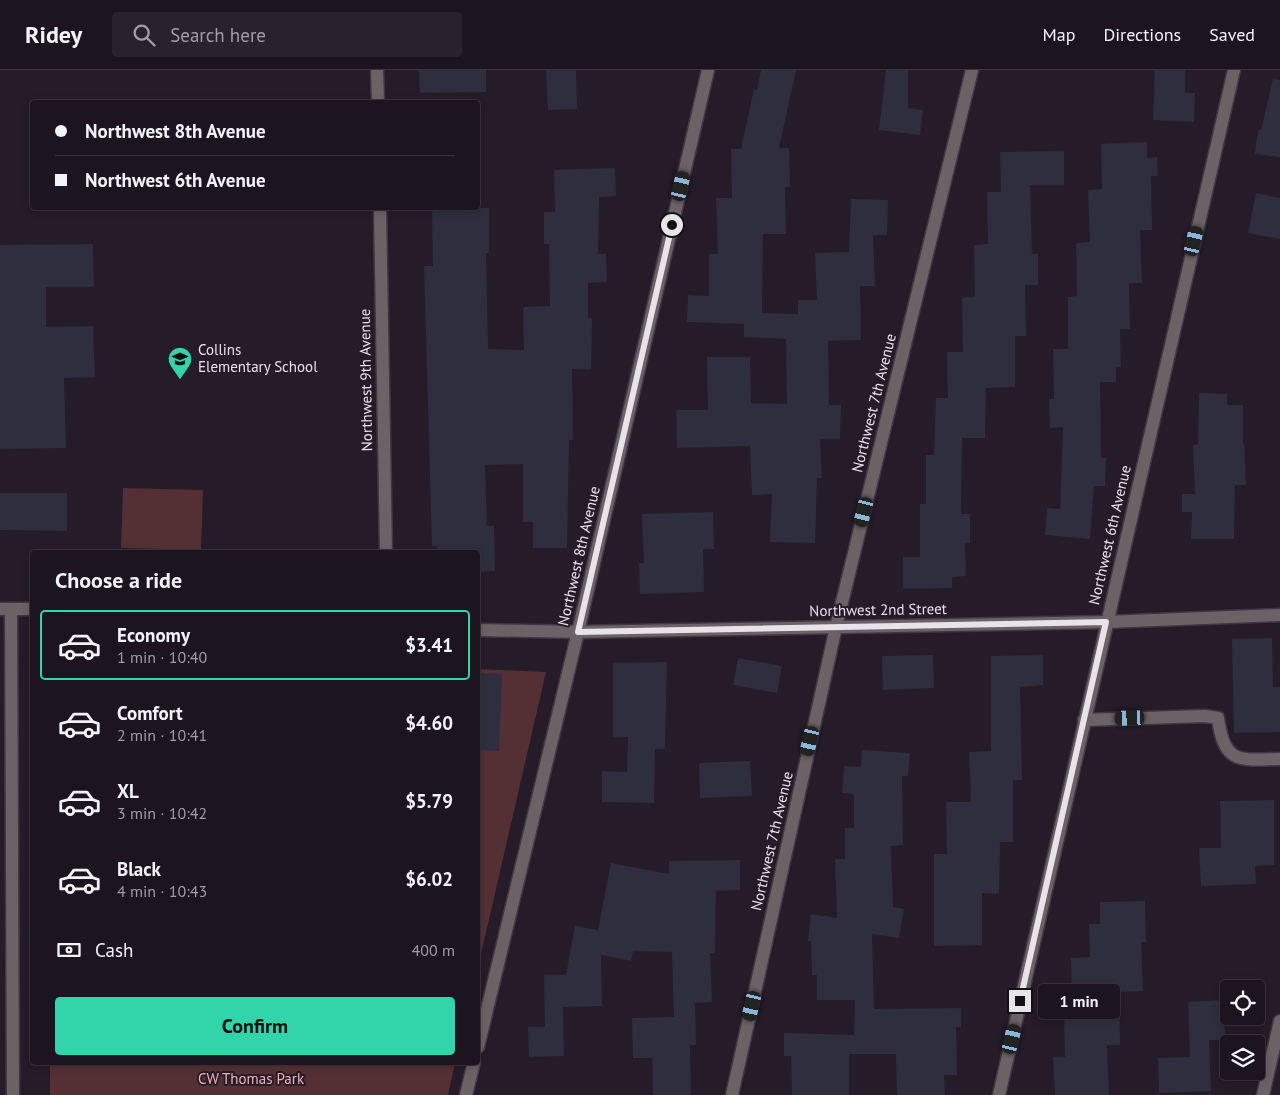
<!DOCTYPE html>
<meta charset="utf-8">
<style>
body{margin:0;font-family:"PT Sans",sans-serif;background:#29212c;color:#f1f3f6;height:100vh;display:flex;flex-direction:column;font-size:19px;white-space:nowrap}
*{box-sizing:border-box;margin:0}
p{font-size:16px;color:#a09ea4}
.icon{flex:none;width:28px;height:28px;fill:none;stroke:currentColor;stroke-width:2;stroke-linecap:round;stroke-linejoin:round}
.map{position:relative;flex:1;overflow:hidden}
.drawer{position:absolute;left:30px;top:480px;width:450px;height:515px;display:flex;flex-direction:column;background:#1c141f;border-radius:5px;box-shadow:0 2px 8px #0003,0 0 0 1px #3a333d}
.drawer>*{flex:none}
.top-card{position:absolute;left:30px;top:30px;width:450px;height:110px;border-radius:5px;box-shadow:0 2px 8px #0003,0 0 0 1px #3a333d;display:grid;align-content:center;height:110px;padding:0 25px;background:#1c141f}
.buttons{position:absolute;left:1220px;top:910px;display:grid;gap:10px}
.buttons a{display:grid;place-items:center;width:45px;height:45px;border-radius:5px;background:#1c141f;box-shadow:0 2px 8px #0003,0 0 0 1px #3a333d;font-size:25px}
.end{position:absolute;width:22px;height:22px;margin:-11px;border:6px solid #e8e2eb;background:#111;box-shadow:0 0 0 2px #111}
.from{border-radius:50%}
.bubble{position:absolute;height:35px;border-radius:5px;background:#1c141f;box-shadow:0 2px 8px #0003,0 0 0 1px #3a333d;font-size:16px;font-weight:600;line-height:35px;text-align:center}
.car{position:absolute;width:15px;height:30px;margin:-15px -8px;border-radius:6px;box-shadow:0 0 4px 1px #0007;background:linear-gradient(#222 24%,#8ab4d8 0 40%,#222 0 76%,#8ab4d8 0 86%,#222 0)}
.top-card b{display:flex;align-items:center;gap:18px;height:48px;font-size:19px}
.top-card b+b{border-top:1px solid #3a333d}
.top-card i{width:12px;height:12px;background:#f1f3f6}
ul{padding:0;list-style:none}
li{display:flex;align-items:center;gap:15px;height:70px;margin:0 10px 8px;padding:0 15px;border:2px solid transparent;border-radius:5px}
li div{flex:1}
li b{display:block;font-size:19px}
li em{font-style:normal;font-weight:600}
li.on{border-color:#32d4a9}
li>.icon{width:45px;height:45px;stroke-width:1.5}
h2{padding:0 25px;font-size:22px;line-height:60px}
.pay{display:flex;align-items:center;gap:12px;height:55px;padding:0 25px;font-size:19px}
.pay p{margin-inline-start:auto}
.cta{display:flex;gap:10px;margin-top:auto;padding:10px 25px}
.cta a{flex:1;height:58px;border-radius:5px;background:#32d4a9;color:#111;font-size:20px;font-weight:600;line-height:58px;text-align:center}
header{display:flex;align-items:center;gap:30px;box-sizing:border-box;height:70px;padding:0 25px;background:#1c141f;border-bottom:1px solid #3a333d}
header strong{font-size:24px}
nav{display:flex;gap:28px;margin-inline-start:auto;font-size:18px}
.search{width:350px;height:45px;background:#29212c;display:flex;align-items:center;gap:12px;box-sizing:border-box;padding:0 18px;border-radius:5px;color:#a09ea4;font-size:19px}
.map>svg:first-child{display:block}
.green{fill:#543034}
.building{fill:#2e2e3e}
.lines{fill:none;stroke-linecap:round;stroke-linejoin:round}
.service-casing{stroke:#403744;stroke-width:15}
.minor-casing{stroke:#403744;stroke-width:15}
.service{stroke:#6b6266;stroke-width:12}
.minor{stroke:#6b6266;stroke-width:12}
.route{stroke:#e8e2eb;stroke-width:6}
.labels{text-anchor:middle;stroke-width:4;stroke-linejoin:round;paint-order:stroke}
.poi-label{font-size:15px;fill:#e8e2eb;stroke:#251b29;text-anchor:start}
.street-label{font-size:15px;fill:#e8e2eb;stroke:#251b29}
.park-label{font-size:15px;fill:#f6b0b6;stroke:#251b29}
</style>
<header>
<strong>Ridey</strong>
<div class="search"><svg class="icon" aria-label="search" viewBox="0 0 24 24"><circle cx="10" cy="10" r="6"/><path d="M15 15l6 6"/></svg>Search here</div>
<nav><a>Map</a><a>Directions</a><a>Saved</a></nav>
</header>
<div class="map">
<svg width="1280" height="1025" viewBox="0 0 1280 1025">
<rect width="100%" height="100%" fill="#251b29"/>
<g class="green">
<path d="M123,418L203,420L201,480L121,478Z"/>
<path d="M478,599L546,602L478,897Z"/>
<path d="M50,993V992L455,993L448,1025H50Z"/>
</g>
<g class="building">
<path d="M419,0H486V22L420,23Z"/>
<path d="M546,0H576L577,39L548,40Z"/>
<path d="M761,0H796L779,78H789L790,117H785L786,164H763L762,243L798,244V230H817L815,183L849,182L851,129L888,130L887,165H873L875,216H860L861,270L828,271L829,335H841L840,369H820L822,408H817L815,473L770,472L772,424L752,425L750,376L677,378L676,340H708L707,287H750L751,333L787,334L786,269L744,267V254L687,252L688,225L709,226V184H718L716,128H732L731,79H741L754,19L757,20Z"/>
<path d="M886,0H908V38L923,40L920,65L879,60Z"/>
<path d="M1155,0H1185V23H1195L1194,52L1153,50Z"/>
<path d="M1273,9L1280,10V87L1255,84L1258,60H1261Z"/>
<path d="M1147,72V88L1157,87L1158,106H1151L1152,160H1140L1142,213H1129L1130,259H1120L1121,297H1116V312H1100L1101,388H1106L1105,416H1094L1090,469L1045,465L1047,438L1060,439L1063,357L1050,358L1049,329H1054L1053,279H1068V227L1077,226L1076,173L1090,172L1088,120L1102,119L1101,74Z"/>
<path d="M1064,81V115H1030L1032,184H1038V215H1025L1026,266H1015V317L986,318L985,368H962L961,444H970V473H965L966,506L952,507V518L903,519V487H920V434H926V385H934L936,328H948L947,282H963L962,227H975L974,175L988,174L987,122H1001L1000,82Z"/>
<path d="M615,98L616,126L599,127L598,184H606L607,212L588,213V248H592L591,299H572L573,370H569L567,478H533V452H523V394L485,395L487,456H494L495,501L478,502V482H437V476H432L424,196H433L432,138H489V183H486L488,279L524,280L523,237L550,236L549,174H544V142H555L554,100Z"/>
<path d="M1256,123L1280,128V169L1248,163Z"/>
<path d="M93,174L94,217H46V257L93,256L95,307L64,308L66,378L0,379V175Z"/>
<path d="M1199,323L1227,324V335H1243V373H1244L1246,415H1235L1234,469H1191L1192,442H1182V424H1195L1193,375L1198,374Z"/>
<path d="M0,423H67V461L0,460Z"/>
<path d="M713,442L714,479H703L704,522L640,524L639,493H644L642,444Z"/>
<path d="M1272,568L1273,617H1280V662L1234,663L1232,569Z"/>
<path d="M933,585L934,618L883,620L882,586Z"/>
<path d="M1043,585V615L1020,617L1022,710H1013V772H1000L999,824L982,823V875L934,876V784H947L946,732H971L969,682L991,681V586Z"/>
<path d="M738,588L782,596L777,623L733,615Z"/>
<path d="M667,592L665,679H655L654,733L602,732V701L627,702L628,667H613V593Z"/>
<path d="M478,603L502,604L499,681L478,680Z"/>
<path d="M862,680L910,683L908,706H902L903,775L891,776L893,837L904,839L899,868L872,864L874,939L961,938V957H956L957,1005H944L945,1025H897L896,984H849V1025H792L791,986H784V963L854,965L855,930H817V905H812L811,871H808L811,844L837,848L835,789H845V758H854V724L842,723L844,696L861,697Z"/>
<path d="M750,691L752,726L700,728L699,693Z"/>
<path d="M1274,730V795L1255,796L1256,814L1201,816L1199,778H1221L1220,731Z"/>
<path d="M740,790V820L716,821L715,883H710L712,932L695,933L696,975H690L691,1025H653L652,988H633L632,948L674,947L672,882L633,881L631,891L601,885L602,936L563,937L564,986L529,987L528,957H545L544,905H566L575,856L598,860L611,793L669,804V791Z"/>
<path d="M1145,831L1146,872H1141L1143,921L1119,922L1120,975H1107L1109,1025H1055L1053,987H1065L1064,935H1072L1071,888L1090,887L1089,854H1100V832Z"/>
<path d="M1224,930L1225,970H1209L1211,1021L1159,1023L1158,988L1190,987L1188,932Z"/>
</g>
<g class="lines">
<defs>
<path id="service" d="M1084,650L1205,646L1218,648C1224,695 1240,690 1280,689"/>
<g id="minor">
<path d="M377,0L378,32"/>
<path d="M380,138L386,482"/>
<path d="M0,539H32"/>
<path d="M11,539L13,1025"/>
<path d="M478,560L578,562L1106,552L1280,545"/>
<path d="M478,977L578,562L708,0"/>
<path d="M466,1025L474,992"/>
<path d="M732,1025L836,557L972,0"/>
<path d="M999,1025L1234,0"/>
<path d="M1263,1025L1280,951"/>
</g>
</defs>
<use href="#service" class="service-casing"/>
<use href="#minor" class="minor-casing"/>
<use href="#service" class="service"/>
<use href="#minor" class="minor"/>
</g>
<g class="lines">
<path class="route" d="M672,155L578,562L1106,552L1020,931"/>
</g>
<defs>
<symbol id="school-pin" viewBox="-11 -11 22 30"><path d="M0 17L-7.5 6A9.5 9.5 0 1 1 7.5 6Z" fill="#32d4a9" stroke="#251b29"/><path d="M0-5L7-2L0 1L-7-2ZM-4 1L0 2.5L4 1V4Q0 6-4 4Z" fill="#111"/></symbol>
</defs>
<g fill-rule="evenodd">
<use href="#school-pin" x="166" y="275" width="28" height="38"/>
</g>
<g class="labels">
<g class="poi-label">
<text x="198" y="285">Collins<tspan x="198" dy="17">Elementary School</tspan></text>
</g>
<g class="street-label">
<text transform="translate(366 310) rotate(-91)" y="5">Northwest 9th Avenue</text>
<text transform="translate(874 333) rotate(-76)" y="5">Northwest 7th Avenue</text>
<text transform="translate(1110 465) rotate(-77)" y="5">Northwest 6th Avenue</text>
<text transform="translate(579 486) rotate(-77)" y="5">Northwest 8th Avenue</text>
<text transform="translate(878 540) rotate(-1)" y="5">Northwest 2nd Street</text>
<text transform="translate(772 771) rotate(-77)" y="5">Northwest 7th Avenue</text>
</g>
<g class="park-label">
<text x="251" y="1014">CW Thomas Park</text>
</g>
</g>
</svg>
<div class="buttons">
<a><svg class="icon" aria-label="locate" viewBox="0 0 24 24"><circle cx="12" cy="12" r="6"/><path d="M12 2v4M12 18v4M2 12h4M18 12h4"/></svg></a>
<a><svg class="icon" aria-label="layers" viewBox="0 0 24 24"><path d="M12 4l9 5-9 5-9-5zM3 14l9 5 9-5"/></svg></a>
</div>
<i class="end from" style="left:672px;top:155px"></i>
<i class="end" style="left:1020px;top:931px"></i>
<div class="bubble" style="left:1038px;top:914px;width:82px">1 min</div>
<i class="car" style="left:681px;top:116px;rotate:13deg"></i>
<i class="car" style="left:1194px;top:171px;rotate:13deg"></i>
<i class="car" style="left:864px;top:442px;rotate:194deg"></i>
<i class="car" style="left:1130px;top:648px;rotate:268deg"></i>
<i class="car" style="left:810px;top:671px;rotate:193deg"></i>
<i class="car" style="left:752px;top:936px;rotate:193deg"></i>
<i class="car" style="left:1012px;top:969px;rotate:13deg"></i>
<div class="top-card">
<b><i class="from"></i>Northwest 8th Avenue</b>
<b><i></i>Northwest 6th Avenue</b>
</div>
<section class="drawer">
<h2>Choose a ride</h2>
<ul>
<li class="on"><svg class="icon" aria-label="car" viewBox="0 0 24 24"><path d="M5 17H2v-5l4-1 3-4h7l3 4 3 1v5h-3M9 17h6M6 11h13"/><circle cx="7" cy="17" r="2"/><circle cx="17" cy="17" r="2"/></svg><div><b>Economy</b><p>1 min · 10:40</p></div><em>$3.41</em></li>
<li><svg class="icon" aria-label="car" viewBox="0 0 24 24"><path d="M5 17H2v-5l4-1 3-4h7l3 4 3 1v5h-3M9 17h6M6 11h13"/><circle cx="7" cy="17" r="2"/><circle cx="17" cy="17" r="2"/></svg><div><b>Comfort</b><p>2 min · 10:41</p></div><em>$4.60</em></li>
<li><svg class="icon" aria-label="car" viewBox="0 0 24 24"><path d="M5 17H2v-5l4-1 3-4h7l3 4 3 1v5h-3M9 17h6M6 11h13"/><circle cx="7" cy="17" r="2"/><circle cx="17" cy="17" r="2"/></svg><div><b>XL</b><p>3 min · 10:42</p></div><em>$5.79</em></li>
<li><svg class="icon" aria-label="car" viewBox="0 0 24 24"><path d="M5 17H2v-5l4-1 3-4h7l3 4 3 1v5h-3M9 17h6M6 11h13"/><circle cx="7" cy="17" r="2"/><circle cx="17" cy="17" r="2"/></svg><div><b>Black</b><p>4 min · 10:43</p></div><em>$6.02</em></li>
</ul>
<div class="pay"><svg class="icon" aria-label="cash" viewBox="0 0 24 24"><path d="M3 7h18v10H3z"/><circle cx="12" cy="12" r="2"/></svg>Cash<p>400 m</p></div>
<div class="cta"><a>Confirm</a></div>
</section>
</div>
